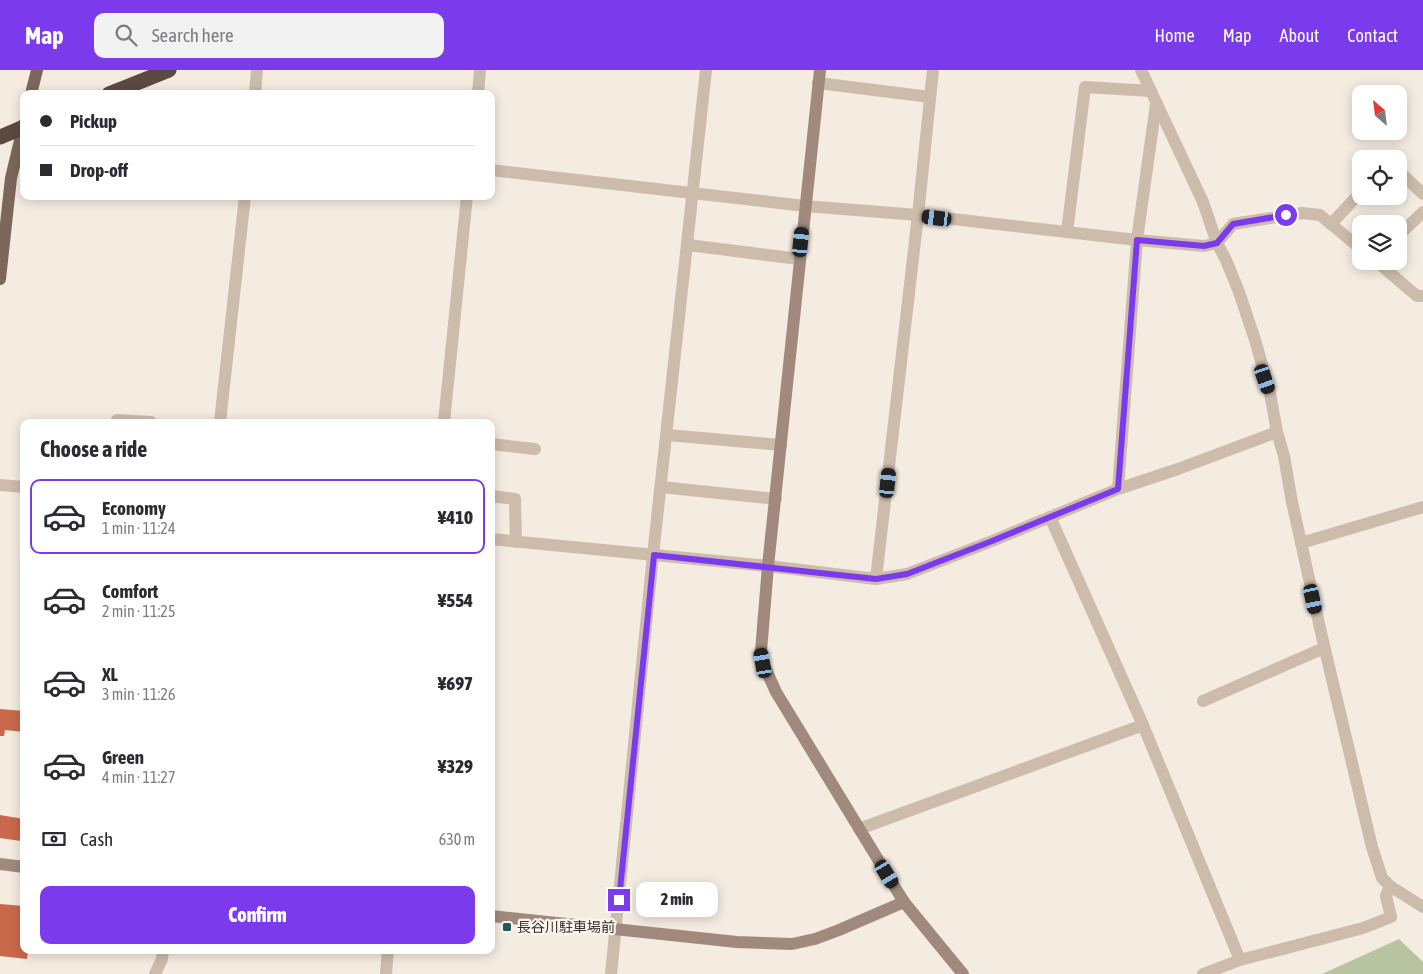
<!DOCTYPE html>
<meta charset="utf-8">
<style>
body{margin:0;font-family:"Asap Condensed","Noto Sans JP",sans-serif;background:#f2f2f3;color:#2b2b33;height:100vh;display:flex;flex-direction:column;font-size:19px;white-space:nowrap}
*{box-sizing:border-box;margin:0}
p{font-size:16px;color:#7c7c81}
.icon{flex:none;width:28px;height:28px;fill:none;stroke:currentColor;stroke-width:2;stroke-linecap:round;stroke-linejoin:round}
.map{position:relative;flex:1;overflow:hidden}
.details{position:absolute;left:20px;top:349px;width:475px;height:535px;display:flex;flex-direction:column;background:#fff;border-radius:10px;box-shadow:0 2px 12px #0003}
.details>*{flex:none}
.guide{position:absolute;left:20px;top:20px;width:475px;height:110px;border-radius:10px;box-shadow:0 2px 12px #0003;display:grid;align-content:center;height:110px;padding:0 20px;background:#fff}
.needle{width:32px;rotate:332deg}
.controls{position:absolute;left:1352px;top:15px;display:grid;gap:10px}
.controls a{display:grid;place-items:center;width:55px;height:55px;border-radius:10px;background:#fff;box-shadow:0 2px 12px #0003;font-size:25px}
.end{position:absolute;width:22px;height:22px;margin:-11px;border:6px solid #7c3aed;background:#fff;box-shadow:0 0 0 2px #fff}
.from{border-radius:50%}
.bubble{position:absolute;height:35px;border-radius:10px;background:#fff;box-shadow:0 2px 12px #0003;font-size:16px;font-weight:800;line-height:35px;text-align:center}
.car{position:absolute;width:15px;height:30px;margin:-15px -8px;border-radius:6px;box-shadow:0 0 4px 1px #0007;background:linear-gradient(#222 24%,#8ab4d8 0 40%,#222 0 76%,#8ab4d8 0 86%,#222 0)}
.guide b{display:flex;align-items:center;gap:18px;height:48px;font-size:19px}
.guide b+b{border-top:1px solid #e1e1e2}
.guide i{width:12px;height:12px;background:#2b2b33}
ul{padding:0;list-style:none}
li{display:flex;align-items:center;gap:15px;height:75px;margin:0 10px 8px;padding:0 10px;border:2px solid transparent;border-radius:10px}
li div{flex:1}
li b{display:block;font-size:19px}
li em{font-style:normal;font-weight:800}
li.on{border-color:#7c3aed}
li>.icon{width:45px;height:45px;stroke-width:1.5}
h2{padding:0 20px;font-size:22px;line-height:60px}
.pay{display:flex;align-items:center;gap:12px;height:55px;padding:0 20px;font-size:19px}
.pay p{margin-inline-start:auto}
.action{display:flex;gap:10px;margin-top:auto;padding:10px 20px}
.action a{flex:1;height:58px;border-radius:10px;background:#7c3aed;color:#fff;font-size:20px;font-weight:800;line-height:58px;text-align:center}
header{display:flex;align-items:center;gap:30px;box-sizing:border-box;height:70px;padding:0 25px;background:#7c3aed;color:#fff}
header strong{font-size:24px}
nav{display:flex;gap:28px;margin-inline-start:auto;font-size:18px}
.search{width:350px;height:45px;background:#f2f2f3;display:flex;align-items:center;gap:12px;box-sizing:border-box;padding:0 18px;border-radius:10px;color:#7c7c81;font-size:19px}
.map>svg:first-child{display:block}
.green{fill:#b8c4a0}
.building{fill:#c8694b}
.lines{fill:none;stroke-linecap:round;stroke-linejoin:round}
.street{stroke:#cdbbac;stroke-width:12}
.secondary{stroke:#a18a7d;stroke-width:12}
.primary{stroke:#7d675c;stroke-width:12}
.highway{stroke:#5c4a42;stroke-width:15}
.route{stroke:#7c3aed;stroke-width:6}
.poi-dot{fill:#1f5a5e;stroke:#fbf5ee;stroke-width:2}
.labels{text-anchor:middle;stroke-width:4.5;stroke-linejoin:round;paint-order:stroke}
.poi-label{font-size:14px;fill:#3b302b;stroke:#fbf5ee;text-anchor:start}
</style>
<header>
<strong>Map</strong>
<div class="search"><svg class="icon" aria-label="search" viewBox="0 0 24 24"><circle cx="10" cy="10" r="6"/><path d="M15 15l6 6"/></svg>Search here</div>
<nav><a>Home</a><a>Map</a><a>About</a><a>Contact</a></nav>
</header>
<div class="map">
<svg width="1423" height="904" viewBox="0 0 1423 904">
<rect width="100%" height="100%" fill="#f4ebe1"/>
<path class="green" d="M1399,869L1423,892V904H1322Z"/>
<g class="building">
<path d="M0,639L24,641V662L5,660L4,666H0Z"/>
<path d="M0,745L24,749L21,771L0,768Z"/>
<path d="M0,834L24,836V880H28L27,889L0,886Z"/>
</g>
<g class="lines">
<g class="street">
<path d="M1141,0L1203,132L1217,173L1226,190L1239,222L1256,273L1270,323L1277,362L1284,386L1292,432L1322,567L1372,777L1382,808L1390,816L1423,837"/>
<path d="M818,13L930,27"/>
<path d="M255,24L257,0"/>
<path d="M478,24L480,0"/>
<path d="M491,100L805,136L918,145L1137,170L1204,176L1217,173L1233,154L1302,143L1320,145L1361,179"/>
<path d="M1399,101L1423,124"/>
<path d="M1331,154L1361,122"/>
<path d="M1067,162L1085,17L1151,21"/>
<path d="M1399,165L1423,142"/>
<path d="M688,175L799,189"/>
<path d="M1376,191L1417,226H1423"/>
<path d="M117,350L151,352"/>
<path d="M220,352L245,126"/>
<path d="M444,352L467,126"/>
<path d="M667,365L781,375"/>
<path d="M491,374L535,379"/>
<path d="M0,415L24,417"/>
<path d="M661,417L776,429"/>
<path d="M1118,419L1137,170L1156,34"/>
<path d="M491,426L515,429L516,472"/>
<path d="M1050,447L1143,655L1240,890"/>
<path d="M491,469L768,496L876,509L907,504L992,471L1118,419L1178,399L1277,362"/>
<path d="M1301,473L1423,437"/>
<path d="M876,509L918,145L933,0"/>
<path d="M1203,631L1324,578"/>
<path d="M859,759L1143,655"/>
<path d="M155,904L162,889L163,880"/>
<path d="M386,904L388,880"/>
<path d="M611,904L653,485L706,0"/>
<path d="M1203,904L1240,890L1363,858L1391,847L1386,826L1390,816"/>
</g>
<g class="secondary">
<path d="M820,0L768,496L761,581L763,593L776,622L896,819L904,832L963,904"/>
<path d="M0,794L24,797"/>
<path d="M491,846L737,872L792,874L815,869L839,860L904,832"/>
</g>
<g class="primary">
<path d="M31,24L37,0"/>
<path d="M0,209L11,108L24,54"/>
</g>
<g class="highway">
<path d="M109,24L169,0"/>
<path d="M0,67L24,57"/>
</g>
</g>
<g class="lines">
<path class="route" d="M619,830L654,485L876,509L907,504L992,471L1118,419L1137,170L1204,176L1217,173L1233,154L1286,145"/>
</g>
<rect class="poi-dot" x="502" y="852" width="10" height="10" rx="2.5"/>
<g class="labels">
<g class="poi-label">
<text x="517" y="862">長谷川駐車場前</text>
</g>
</g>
</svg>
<div class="controls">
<a><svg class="needle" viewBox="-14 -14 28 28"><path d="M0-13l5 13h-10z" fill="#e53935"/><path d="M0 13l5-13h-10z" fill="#7c7c81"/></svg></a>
<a><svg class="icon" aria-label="locate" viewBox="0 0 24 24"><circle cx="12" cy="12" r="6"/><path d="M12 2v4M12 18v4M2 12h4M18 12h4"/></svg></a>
<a><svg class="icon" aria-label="layers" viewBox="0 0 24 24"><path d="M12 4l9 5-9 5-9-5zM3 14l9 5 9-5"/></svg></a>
</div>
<i class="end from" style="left:1286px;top:145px"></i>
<i class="end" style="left:619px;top:830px"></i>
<div class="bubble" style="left:636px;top:812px;width:82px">2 min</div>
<i class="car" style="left:937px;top:148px;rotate:277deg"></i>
<i class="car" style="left:801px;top:172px;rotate:6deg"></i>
<i class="car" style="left:1265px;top:309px;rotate:161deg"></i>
<i class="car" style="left:888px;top:413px;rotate:6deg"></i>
<i class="car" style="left:1313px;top:529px;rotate:168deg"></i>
<i class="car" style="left:763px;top:593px;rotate:350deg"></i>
<i class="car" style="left:887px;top:804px;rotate:149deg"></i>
<div class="guide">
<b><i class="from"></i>Pickup</b>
<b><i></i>Drop-off</b>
</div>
<section class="details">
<h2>Choose a ride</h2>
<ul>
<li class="on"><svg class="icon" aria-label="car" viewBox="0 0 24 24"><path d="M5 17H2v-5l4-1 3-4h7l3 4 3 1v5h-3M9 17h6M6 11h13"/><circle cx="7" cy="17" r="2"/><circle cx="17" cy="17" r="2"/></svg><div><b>Economy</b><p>1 min · 11:24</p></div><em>¥410</em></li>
<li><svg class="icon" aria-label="car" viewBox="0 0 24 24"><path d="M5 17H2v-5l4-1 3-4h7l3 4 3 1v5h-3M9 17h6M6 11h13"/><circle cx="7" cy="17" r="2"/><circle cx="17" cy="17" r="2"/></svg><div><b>Comfort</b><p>2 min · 11:25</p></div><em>¥554</em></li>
<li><svg class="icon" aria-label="car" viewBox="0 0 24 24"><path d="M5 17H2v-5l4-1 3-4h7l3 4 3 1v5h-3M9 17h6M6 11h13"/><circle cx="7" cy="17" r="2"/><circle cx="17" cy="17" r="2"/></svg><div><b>XL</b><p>3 min · 11:26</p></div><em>¥697</em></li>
<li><svg class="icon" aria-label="car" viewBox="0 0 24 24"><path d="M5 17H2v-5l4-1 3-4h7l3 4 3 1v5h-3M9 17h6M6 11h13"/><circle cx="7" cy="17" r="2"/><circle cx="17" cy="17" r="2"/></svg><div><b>Green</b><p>4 min · 11:27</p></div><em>¥329</em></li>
</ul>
<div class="pay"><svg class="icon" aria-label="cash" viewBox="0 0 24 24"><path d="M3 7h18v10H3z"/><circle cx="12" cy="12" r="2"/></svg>Cash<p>630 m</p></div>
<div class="action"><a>Confirm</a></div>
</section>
</div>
